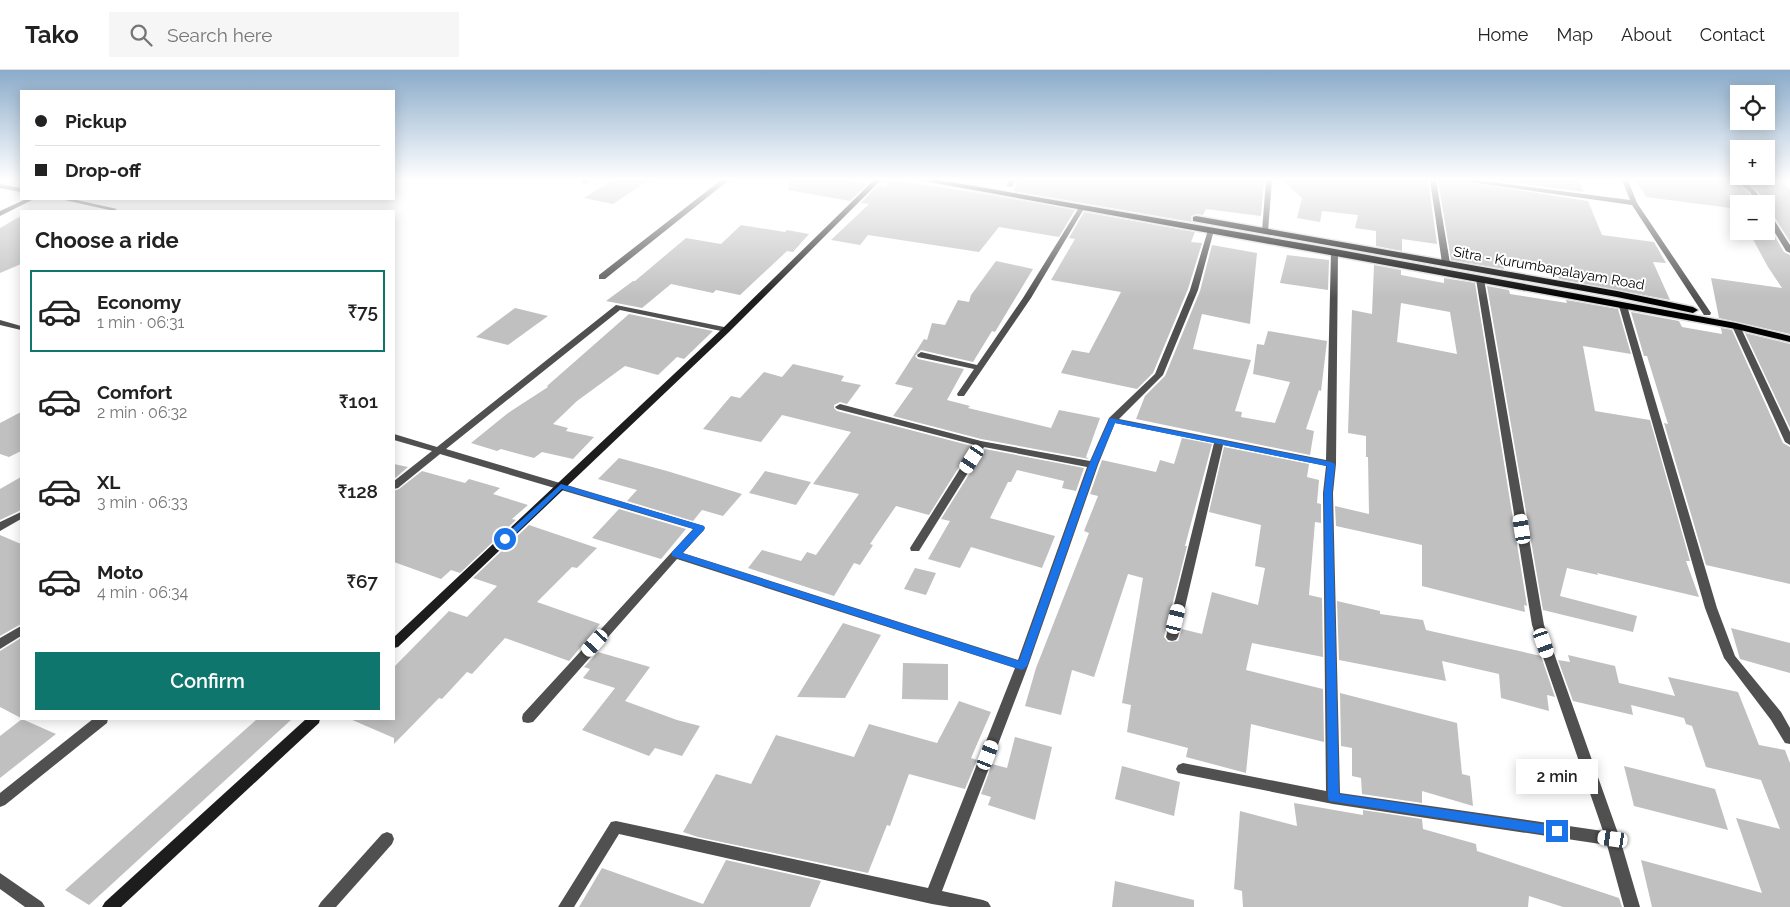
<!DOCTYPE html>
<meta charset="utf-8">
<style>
body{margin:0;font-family:Raleway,sans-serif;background:#f6f6f6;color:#222;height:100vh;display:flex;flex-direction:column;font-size:19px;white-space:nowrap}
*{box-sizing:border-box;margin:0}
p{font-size:16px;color:#767676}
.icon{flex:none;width:28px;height:28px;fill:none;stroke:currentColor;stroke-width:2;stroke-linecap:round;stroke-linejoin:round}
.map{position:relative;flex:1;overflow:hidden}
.side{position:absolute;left:20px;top:140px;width:375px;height:510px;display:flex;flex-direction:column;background:#fff;border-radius:0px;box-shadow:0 2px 12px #0003}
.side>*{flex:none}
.hud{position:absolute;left:20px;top:20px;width:375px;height:110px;border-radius:0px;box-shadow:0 2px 12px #0003;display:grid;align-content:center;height:110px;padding:0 15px;background:#fff}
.controls{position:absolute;left:1730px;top:15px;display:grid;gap:10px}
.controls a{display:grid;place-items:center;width:45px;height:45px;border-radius:0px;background:#fff;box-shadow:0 2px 12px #0003;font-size:25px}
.end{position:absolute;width:22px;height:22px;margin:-11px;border:6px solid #1a73e8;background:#fff;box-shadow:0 0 0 2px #fff}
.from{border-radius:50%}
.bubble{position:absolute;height:35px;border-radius:0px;background:#fff;box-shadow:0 2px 12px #0003;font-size:16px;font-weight:600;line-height:35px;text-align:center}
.car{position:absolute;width:15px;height:30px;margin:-15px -8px;border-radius:6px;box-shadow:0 0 4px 1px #0007;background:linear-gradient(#fff 24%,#345 0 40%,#fff 0 76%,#345 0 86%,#fff 0)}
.hud b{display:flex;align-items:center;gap:18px;height:48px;font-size:19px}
.hud b+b{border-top:1px solid #e0e0e0}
.hud i{width:12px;height:12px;background:#222}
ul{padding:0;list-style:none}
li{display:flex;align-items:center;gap:15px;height:82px;margin:0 10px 8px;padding:0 5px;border:2px solid transparent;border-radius:0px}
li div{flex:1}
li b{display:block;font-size:19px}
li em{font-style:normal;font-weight:600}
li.on{border-color:#0f766e}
li>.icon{width:45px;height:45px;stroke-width:1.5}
h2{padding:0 15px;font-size:22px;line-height:60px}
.button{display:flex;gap:10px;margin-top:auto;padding:10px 15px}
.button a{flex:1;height:58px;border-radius:0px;background:#0f766e;color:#fff;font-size:20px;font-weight:600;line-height:58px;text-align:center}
header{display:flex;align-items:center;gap:30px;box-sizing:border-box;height:70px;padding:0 25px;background:#fff;border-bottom:1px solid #e0e0e0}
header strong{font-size:24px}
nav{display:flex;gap:28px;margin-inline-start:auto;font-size:18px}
.search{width:350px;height:45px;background:#f6f6f6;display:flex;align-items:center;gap:12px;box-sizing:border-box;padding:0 18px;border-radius:0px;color:#767676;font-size:19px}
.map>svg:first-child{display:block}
.building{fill:#c0c0c0;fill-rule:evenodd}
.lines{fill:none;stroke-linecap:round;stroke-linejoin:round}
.primary-casing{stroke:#dbdbdb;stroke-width:3}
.street{fill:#505050;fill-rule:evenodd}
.secondary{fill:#1d1d1d;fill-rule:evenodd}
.primary{fill:#000;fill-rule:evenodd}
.route{fill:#1a73e8}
.labels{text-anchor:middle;stroke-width:4;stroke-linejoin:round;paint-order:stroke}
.far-street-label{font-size:14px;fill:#000;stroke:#fff}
</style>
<header>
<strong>Tako</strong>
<div class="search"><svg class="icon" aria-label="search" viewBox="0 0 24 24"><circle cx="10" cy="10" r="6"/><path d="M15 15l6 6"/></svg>Search here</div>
<nav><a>Home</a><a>Map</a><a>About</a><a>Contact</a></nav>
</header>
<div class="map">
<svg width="1790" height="837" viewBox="0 0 1790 837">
<rect width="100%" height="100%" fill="#fff"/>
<g class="building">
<path d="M612,110H649L613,134L584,128Z"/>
<path d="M789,110H848L868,114L850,131L788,120Z"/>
<path d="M892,110L992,125L1075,140L1059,167L999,157L979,182L868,165L860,175L831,170L869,134L861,133L878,115L886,117Z"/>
<path d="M1019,110H1264L1261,146L1206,139L1203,145L1196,144L1191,146L1192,152L1013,121Z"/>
<path d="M1282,110H1428L1437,174L1402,169V181L1376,176V161L1355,158L1358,145L1322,141L1320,152L1297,148L1302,128Z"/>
<path d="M1438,110H1453L1588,131L1602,165L1654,172L1666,193L1653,192L1670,230L1559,209L1555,196L1501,188L1504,199L1451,190Z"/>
<path d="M1494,110H1579L1584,122Z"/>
<path d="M1636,110H1733L1749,123L1756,134H1739V150L1731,138L1646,127Z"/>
<path d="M1745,110L1784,114L1790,119V172L1771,141L1766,138V134L1760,124Z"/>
<path d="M1084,142L1195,162L1191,172L1202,173L1188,219L1153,303L1137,319L1061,303L1072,280L1089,283L1121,222L1051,210L1075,169L1069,168Z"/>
<path d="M21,146V194L0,203V158Z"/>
<path d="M1766,152L1784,182L1790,185V264L1719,248L1711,208L1782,218L1768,197L1749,162L1746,161H1766Z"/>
<path d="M741,155L785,162L787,160L809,164L793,182L787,181L740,225L716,220L713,223L671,214L642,238L606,231L633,211H635L686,168L721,174Z"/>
<path d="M1212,175L1257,183L1250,254L1202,244L1193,279L1251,290L1235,341L1242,342L1241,347L1275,353L1290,312L1253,304L1257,274L1264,275L1268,261L1327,271L1321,321L1319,320L1306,359L1314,361L1310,385L1136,349L1145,326L1165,306L1200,221Z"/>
<path d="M1287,185L1329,190L1328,220L1280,213Z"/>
<path d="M996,191L1033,199L995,262L992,261L973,292L921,280L915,286L918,289L964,299L947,330L970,336L968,338L1051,358L1059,340L1100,348L1086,387L1089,389L981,369L893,346L913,318L895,314L924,269L927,270L932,253L945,255L958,230L969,232L971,225Z"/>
<path d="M1374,195L1401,200V205L1444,213V208L1475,213L1527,536L1524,535L1525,542L1422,516V475L1336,456L1335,436L1369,444L1368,387H1366V366L1348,363L1352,240L1372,244ZM1401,233L1450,242L1457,284L1397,272Z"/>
<path d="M1487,216L1509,220L1510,224L1567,233L1566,230L1618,239L1631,284L1583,276L1595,341L1650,350L1690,491H1686L1699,527L1597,503L1598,505L1567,498L1560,526L1637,546L1633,562L1543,540Z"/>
<path d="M515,238L548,246L508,275L476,267Z"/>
<path d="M1631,242L1679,251L1682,257L1722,264L1721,258L1732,260L1783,373L1790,377V514L1706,495L1664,353L1668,354L1647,286H1644Z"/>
<path d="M629,244L713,261L684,289L677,287L658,305L625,296L577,331L553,354L568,358L566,361L594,367L573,389L542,382L534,388L501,379L497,381L471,373L508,343L548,317L547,316Z"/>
<path d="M1745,263L1790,274V358Z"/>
<path d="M793,294L844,306L841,311L861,315L847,334L840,332L834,335V338L837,341L972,376L929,445L896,436L870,474L873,475L860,495L854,493L834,526L748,498L762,480L801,491L807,482L816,485L859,424L813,414L851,362L782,345L761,372L703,359L731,326L740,328L764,302L782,307Z"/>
<path d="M21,342V381L9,387L0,384V353Z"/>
<path d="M1182,368L1212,374L1185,476H1187L1164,567L1168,572L1178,571L1182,559L1202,564L1212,522L1258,535L1265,498L1255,496L1261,455L1209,442L1224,377L1309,394L1307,407L1319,410L1317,433L1321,434V453L1315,452L1309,525L1322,528L1323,587L1252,573L1246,600L1323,619L1324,672L1251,654L1246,703L1186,687L1188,678L1127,662L1131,635L1122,633L1143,508L1128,504L1094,607L1072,600L1061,645L1025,636L1036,598L1089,463L1084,461L1098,426L1090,424L1102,390L1156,402L1160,390L1174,394Z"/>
<path d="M985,379L1084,398L1076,421L1062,418L1064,411L1017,400L1011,412H1008L990,448L1055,466L1042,498L971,477L960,498L928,489L950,451L941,449Z"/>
<path d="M619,388L667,401L742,424L723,446L702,440L693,451L627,431L637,420L598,409Z"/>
<path d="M394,394L408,397L394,409Z"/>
<path d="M422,401L465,413L469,409L500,418L493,424L528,435L512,449L516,450L460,503L451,500L441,509L394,492V421L399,419Z"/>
<path d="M765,401L811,412L796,435L749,423Z"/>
<path d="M21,407V440L0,450V419Z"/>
<path d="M619,439L686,459L661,489L592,468Z"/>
<path d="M529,455L597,478L577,498L572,497L537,532L600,554L569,591L505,568L472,604L467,602L442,629L439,628L394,674V668L350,649H394V597L449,541L467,547L497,516L473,508Z"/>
<path d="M0,465L21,474V554L0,566Z"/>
<path d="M915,498L936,503L926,525L904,519Z"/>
<path d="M1337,531L1380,541V544L1423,550L1426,560L1541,586L1555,627L1547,625L1549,641L1501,628L1499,604L1442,591L1446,611L1339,590Z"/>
<path d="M843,553L881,565L845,628L797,627Z"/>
<path d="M1731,558L1790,573V603L1740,589Z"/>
<path d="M21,568V648L0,637V581Z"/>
<path d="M598,582L650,597L625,631L677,650L700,656L682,686L655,678L649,686L582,660L615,618L583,608L590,599L584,597Z"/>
<path d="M1568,585L1615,596L1619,613L1675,626L1668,607L1738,622L1759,675L1785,680L1790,693V837H1652L1641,790L1762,823L1736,748L1780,759L1761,710L1706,697L1692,656L1686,654L1684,648L1631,635L1633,645L1573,631L1558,590L1570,592Z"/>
<path d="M903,593L948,594V630L902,629Z"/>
<path d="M1340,623L1457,653L1462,704L1470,706L1473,736L1422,721V733L1362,724L1361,708L1352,706V678L1341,676Z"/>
<path d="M959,631L991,642L971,688L977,690L965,719L909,704L890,756L887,755L868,803L698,767L683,762L716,704L751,714L776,665L854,687L869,654L937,673Z"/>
<path d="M22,649L56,664L0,708V666Z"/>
<path d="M257,649H292L89,835L65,820Z"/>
<path d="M1015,667L1052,677L1035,750L988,735L991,727L981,724L992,694L1007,698Z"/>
<path d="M1122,696L1180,712L1174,746L1115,729Z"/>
<path d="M1624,696L1715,719L1728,760L1634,736Z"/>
<path d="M1294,733L1363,745V740L1422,749L1423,759L1476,774L1477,781L1619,828L1622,837H1563L1529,826L1528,837H1243L1242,821L1234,819L1240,741L1297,756Z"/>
<path d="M726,790L821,811L810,837H579L602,798L703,834Z"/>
<path d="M1115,811L1194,830V837H1112Z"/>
</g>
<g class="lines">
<defs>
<g id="primary">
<path d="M919,110H939L1335,179L1736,253L1790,266V272L1736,259Z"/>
<path d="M1196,146L1617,221L1693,237L1698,240L1693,243L1617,227L1193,151V147Z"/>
</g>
</defs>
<use href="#primary" class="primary-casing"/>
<g class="street">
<path d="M583,110H590L585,114L582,112Z"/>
<path d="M721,110H729L605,209H599V205Z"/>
<path d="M1009,110H1015L1012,117L1007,116Z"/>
<path d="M1266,110H1272L1268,161L1265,163L1262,161Z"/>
<path d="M1430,110H1436L1450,193L1446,195L1442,193Z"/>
<path d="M1455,110H1476L1630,130L1622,110H1628L1637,133L1711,243L1710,245H1704L1632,135Z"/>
<path d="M1735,110C1749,110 1757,123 1764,134H1758L1750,122Z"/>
<path d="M0,114L21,118V122L0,118Z"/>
<path d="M26,129H34L0,146V141Z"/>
<path d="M60,129H72L117,139L114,141Z"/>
<path d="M1080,136L1085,137L1031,228L964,326H958L957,324L974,299L918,287L917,285L921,282L977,295L1023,228Z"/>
<path d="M1766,140L1769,142L1790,175V183L1786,181L1766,148Z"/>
<path d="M1211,158L1214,160L1198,220L1163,305L1119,349L1326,390L1331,182L1338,180L1336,394L1333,423L1340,723L1603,761L1532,555L1476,209L1480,207L1484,209L1544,555L1620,769L1640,837H1624L1607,775L1333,734L1178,703L1176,699L1178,695L1183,693L1326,721L1323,423L1326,396L1223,375L1178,567L1176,570L1172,571L1168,570L1166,567L1214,373L1115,353L1098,395L1028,596L942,821L983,830L988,832L991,837H950L932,834L619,764L574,837H558L611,752L616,751L928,818L1015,598L677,489L533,652L528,653L523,652L522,648L523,644L693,459L440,384L398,418L394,419V411L432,381L394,370V364L437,377L616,235L729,258V262H726L620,240L446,379L704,456L705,458L704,460L683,483L1018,590L1087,397L984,377L919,481H911L910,478L975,375L837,339L835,337L840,334L981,371L1090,391L1109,348L1155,304L1190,220L1208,160Z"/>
<path d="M1620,234H1623L1627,236L1717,538L1735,586L1781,642L1790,658V674L1785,673L1771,650L1724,588L1705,538L1619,236Z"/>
<path d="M0,250L21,256V260L0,255Z"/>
<path d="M1733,254H1739L1740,256L1790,362V375L1785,372L1732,256Z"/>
<path d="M21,442V449L0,461V452Z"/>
<path d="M21,556V566L0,579V568Z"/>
<path d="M93,649H108L107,653L5,735L0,737V723Z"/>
<path d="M387,762L392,764L394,769L392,774L336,837H318L321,832L382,764Z"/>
<path d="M0,803L42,832L45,837H25L0,819Z"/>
</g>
<g class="secondary">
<path d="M874,110H881L729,262L398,577L394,578V567L723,258Z"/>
<path d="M306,649H320L319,653L121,837H102L105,832Z"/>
</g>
<use href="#primary" class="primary"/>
</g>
<linearGradient id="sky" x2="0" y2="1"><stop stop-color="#8aabca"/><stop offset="0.48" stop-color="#fff"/><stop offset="1" stop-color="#fff" stop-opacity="0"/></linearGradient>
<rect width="1790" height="228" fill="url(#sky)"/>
<path class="route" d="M1110,348L1331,392L1335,394L1332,423L1339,724L1557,756L1561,757L1563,761L1561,765L1557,766L1329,731L1328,728L1324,423L1327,396L1115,353L1097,395L1027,596L1022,600L672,486V482L694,459L562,419L508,471H502L501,469L561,414L704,456V460L682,483L1019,591L1089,395Z"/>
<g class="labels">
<g class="far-street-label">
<text transform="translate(1549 198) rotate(10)" y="5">Sitra - Kurumbapalayam Road</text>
</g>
</g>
</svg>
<div class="controls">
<a><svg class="icon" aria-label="locate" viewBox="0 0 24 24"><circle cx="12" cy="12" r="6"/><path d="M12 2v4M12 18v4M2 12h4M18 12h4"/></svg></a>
<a>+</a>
<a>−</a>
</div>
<i class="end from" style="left:505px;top:469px"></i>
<i class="end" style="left:1557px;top:761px"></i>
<div class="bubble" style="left:1516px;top:689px;width:82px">2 min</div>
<i class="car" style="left:972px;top:389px;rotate:213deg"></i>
<i class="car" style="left:1522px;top:459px;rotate:351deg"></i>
<i class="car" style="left:1176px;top:549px;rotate:14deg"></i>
<i class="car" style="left:595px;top:573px;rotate:222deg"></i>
<i class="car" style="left:1544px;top:573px;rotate:161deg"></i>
<i class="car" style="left:988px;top:685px;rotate:21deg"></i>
<i class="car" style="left:1613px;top:769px;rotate:278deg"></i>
<div class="hud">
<b><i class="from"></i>Pickup</b>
<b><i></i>Drop-off</b>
</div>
<section class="side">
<h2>Choose a ride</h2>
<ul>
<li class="on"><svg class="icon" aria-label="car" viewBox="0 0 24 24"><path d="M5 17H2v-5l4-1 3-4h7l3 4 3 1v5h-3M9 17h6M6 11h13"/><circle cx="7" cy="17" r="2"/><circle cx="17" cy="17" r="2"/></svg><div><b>Economy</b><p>1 min · 06:31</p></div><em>₹75</em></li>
<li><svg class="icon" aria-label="car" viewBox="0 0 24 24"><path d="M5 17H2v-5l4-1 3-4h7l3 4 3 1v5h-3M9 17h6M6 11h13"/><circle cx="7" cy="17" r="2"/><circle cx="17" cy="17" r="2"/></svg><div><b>Comfort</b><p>2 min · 06:32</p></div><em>₹101</em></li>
<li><svg class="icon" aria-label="car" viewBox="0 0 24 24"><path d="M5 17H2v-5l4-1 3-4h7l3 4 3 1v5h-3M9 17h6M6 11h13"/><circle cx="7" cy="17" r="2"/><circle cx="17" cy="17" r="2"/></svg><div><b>XL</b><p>3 min · 06:33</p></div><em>₹128</em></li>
<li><svg class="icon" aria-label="car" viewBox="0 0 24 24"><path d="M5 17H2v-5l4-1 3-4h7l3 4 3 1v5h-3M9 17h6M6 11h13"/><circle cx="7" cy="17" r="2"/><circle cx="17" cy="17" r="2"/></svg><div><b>Moto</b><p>4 min · 06:34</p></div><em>₹67</em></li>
</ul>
<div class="button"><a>Confirm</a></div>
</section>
</div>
